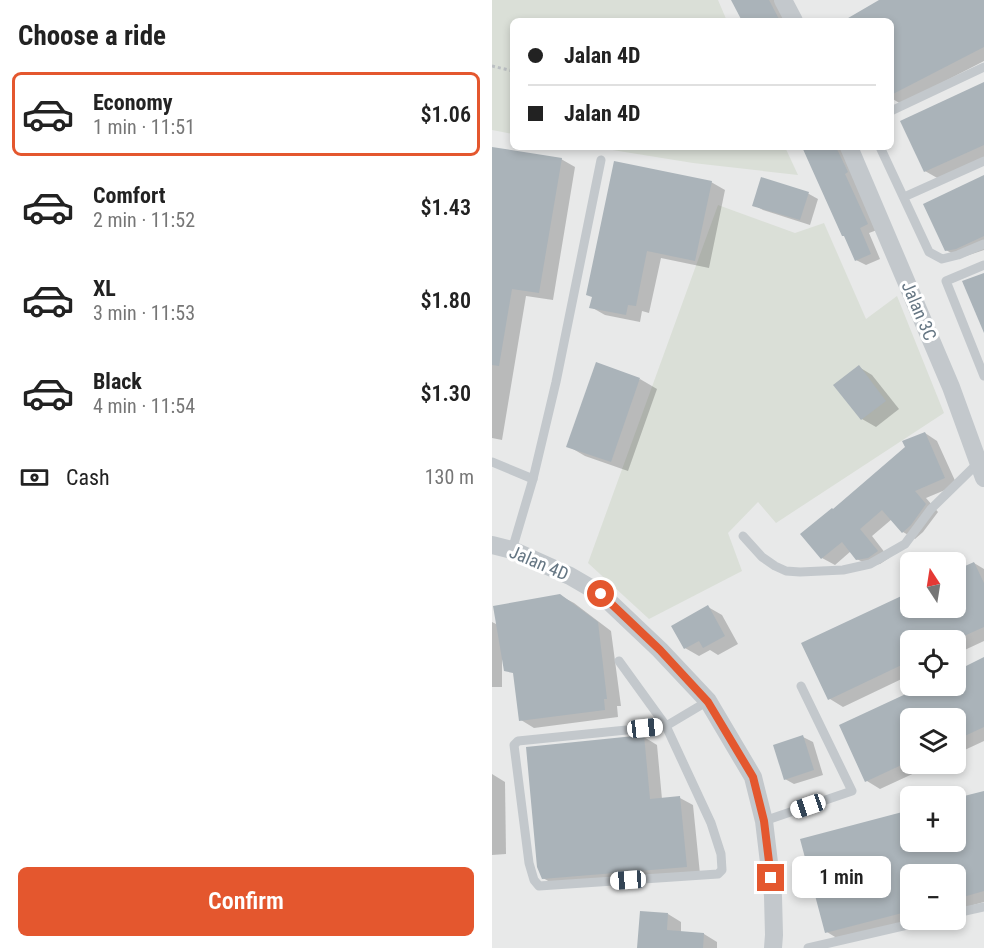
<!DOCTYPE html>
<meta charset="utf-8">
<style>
body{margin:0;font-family:"Roboto Condensed",sans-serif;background:#f2f2f2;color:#222;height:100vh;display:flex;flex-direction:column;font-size:22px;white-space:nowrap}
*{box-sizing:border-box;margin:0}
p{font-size:20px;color:#767676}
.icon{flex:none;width:33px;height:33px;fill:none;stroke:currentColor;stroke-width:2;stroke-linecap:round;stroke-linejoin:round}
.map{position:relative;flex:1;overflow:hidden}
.drawer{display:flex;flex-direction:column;background:#fff;width:492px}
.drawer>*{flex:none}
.top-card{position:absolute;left:18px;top:18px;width:384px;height:132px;border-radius:9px;box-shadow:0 3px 9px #0003;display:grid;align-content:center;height:132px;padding:0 18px;background:#fff}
.needle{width:39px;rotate:348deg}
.buttons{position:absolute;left:408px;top:552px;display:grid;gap:12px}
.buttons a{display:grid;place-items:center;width:66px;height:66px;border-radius:9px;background:#fff;box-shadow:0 3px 9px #0003;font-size:30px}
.end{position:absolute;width:27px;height:27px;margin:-14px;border:8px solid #e4572e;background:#fff;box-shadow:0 0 0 3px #fff}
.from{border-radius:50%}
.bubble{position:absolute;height:42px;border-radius:9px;background:#fff;box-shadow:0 3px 9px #0003;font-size:20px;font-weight:600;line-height:42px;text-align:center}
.car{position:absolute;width:18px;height:36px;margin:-18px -9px;border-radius:8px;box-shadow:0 0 4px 2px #0007;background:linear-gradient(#fff 24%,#345 0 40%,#fff 0 76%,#345 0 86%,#fff 0)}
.top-card b{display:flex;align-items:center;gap:21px;height:57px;font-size:22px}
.top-card b+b{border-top:2px solid #e0e0e0}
.top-card i{width:15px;height:15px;background:#222}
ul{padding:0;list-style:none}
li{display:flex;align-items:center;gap:18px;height:84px;margin:0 12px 9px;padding:0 6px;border:3px solid transparent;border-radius:9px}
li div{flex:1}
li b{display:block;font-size:22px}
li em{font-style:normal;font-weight:600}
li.active{border-color:#e4572e}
li>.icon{width:54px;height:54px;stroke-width:1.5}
h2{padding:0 18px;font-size:27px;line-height:72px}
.pay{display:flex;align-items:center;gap:15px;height:66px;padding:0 18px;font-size:22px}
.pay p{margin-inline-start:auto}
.primary-button{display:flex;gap:12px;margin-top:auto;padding:12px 18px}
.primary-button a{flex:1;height:69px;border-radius:9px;background:#e4572e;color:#fff;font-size:24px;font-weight:600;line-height:69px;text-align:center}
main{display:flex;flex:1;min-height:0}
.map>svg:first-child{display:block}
.built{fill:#e8e9e9;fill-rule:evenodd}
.green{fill:#dadfd7}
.shadow{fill:#0003}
.building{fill:#aab3b9}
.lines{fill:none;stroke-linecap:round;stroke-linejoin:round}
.path{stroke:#bbbfc2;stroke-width:3;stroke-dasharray:3 3;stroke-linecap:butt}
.lane{stroke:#c3c8cc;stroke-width:9}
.street{stroke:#c3c8cc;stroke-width:18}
.route{stroke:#e4572e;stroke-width:8}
.labels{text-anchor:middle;stroke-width:6;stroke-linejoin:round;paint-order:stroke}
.street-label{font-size:18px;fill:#657683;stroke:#fff}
</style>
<main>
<section class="drawer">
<h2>Choose a ride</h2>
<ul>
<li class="active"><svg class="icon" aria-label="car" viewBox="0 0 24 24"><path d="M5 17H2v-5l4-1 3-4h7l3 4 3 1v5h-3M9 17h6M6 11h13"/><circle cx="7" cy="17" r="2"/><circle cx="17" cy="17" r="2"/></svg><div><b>Economy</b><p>1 min · 11:51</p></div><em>$1.06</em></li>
<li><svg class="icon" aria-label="car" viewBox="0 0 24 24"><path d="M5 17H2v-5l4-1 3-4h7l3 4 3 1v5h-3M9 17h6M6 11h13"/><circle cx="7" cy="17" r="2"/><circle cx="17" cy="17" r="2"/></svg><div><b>Comfort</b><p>2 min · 11:52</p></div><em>$1.43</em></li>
<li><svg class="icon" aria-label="car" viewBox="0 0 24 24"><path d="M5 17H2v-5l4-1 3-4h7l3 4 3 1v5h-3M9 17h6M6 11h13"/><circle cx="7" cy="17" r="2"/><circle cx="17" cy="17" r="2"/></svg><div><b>XL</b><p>3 min · 11:53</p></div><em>$1.80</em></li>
<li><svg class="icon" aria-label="car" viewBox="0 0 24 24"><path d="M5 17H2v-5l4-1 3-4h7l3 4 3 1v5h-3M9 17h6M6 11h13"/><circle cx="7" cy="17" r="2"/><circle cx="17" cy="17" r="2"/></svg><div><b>Black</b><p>4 min · 11:54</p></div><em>$1.30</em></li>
</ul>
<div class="pay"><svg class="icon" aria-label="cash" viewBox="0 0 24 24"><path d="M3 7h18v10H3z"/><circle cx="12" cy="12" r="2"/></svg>Cash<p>130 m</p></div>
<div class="primary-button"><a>Confirm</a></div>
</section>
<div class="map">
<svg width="492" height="948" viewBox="0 0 492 948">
<rect width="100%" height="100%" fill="#fafaf8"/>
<path class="built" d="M0,0H492V948H0ZM21,21H399V147H21ZM418,562H464V608H418ZM418,640H464V686H418ZM418,718H464V764H418ZM418,796H464V842H418ZM418,874H464V920H418Z"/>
<g class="green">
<path d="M0,0H226L235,21H21V134L0,130Z"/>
<path d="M102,147H293L306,175L201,163Z"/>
<path d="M226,205L303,233L332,223L374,319L405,296L452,413L284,523L266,502L236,533L250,571L157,619L96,563Z"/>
</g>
<g class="shadow">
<path d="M241,0H282L294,21H248L247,20L250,18Z"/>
<path d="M390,0H492V61L409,104L399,98V21H354Z"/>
<path d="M492,84V158L447,179L433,171Z"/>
<path d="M312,147H348L351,149L385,230L377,233L388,259L374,265L364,260L354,237L351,235Z"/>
<path d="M0,148L69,159L83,167L61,300L34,296L10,440L0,438Z"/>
<path d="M492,177V250L468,258L454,250Z"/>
<path d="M270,179L317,194L326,199L318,225L271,210L262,205Z"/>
<path d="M219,182L233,190L217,268L169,258L157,313L150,311L148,322L113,315L99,307Z"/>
<path d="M367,367L380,375L407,409L384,427L370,419Z"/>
<path d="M148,379L165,389L136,471L93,456L76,446Z"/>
<path d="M433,433L445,441L465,485L434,498L446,512L431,532L423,539L411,532L400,519L380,536L397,558L388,564L378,566L365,559L359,551L343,565L330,558L341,510Z"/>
<path d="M482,563L492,569V641L464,654V640H418V675L351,707L338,699L311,644L418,593V608H464V572Z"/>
<path d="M67,595L82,603L119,631L129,706H125L126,717L42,728L29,720Z"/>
<path d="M216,607L230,615L246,644L226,655L218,650L207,656L193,648Z"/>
<path d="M0,622L10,627V687H0Z"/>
<path d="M492,659V741L464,754V718H418V764H442L388,789L375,781L349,726L435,686H464V672Z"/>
<path d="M152,737L165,745L170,799L188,798L201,805L208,874L65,886L51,878Z"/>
<path d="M311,737L321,742L331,775L302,784L293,779Z"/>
<path d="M0,774L13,782L14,854L0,855Z"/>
<path d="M492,792V902L464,910V874H418V920H427L348,940L335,932L310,840L418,812V842H464V800Z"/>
<path d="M176,914L189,922V932L212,934L225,942V948H146Z"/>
</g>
<g class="building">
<path d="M239,0H277L288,21H250Z"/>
<path d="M387,0H492V47L399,95V21H351Z"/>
<path d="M492,82V145L432,172L408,121Z"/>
<path d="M0,147L70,158L47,293L20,289L7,366L0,365Z"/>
<path d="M310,147H344L356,172L353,174L376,224L368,228L379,254L363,261L352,236H350Z"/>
<path d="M122,161L220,181L203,261L155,251L144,306L136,305L134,315L97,308L100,297L94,295Z"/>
<path d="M492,175V236L464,249L453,251L431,204Z"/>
<path d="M269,177L317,192L308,220L260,206Z"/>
<path d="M492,273V333L470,281Z"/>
<path d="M104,362L148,378L119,462L74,447Z"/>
<path d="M367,365L394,401L369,420L341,385Z"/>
<path d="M433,432L453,478L423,491L434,504L419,525L410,533L390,510L368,529L386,551L376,558L364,560L350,542L329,559L308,534L340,508L341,509L413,447L410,441Z"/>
<path d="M482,562L492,583V627L463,640H418V661L336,700L309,643L418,592V608H464V570Z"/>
<path d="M68,594L106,622L115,699H112L113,710L27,721L21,673L12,671L1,606Z"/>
<path d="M216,605L233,636L211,648L207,641L192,649L179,626Z"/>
<path d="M492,657V727L464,740V718H418V761L373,782L347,725L431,686H464V671Z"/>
<path d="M152,735L158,799L188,796L195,867L50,879L45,867L34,747Z"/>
<path d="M311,735L322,770L292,780L281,745Z"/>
<path d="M492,791V891L464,899V874H418V911L333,933L308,839L418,810V842H464V798Z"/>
<path d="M148,911L176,913L175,930L212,933L211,948H145Z"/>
</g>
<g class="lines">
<path class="path" d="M0,66L21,71"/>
<g class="lane">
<path d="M399,111L492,67"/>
<path d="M388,147L437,252L450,259L466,255L492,244"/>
<path d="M412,197L492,161"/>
<path d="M492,265L454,281L492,376"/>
<path d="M0,462L41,479"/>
<path d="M251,536L270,557L283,566L294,571L308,572L351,570L378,564L413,544L439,509L486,463"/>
<path d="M20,550L41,479L64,382L109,160"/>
<path d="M127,661L174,726L219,823L229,854L230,870L226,874L47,886L42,880L37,863L22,745L26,741L174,726L216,701"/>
<path d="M272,821L360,791L309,686"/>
<path d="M464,913L492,907"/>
<path d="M316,948L437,920"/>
</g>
<g class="street">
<path d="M291,0L302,21"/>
<path d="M357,147L459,387L492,478"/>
<path d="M0,545L20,550L78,576L109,594L168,650L216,701L261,777L272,821L281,896L282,935L281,948"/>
</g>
</g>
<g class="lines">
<path class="route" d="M109,594L168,650L216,702L261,777L272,821L279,878"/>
</g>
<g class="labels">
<g class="street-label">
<text transform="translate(427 311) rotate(67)" y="6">Jalan 3C</text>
<text transform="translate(47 563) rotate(23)" y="6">Jalan 4D</text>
</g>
</g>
</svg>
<div class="buttons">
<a><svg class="needle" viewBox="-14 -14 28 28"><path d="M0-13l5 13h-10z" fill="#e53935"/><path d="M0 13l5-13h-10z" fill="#767676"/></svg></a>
<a><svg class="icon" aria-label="locate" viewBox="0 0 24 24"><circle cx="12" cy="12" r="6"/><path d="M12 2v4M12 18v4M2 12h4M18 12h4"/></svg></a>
<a><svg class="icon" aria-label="layers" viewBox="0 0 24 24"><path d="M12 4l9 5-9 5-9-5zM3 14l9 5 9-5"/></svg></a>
<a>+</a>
<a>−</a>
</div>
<i class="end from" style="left:109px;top:594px"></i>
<i class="end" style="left:279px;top:878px"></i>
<div class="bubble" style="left:300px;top:856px;width:99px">1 min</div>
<i class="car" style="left:153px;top:728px;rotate:84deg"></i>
<i class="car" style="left:316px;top:806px;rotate:251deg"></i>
<i class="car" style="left:136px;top:880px;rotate:266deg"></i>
<div class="top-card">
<b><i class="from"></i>Jalan 4D</b>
<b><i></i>Jalan 4D</b>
</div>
</div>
</main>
